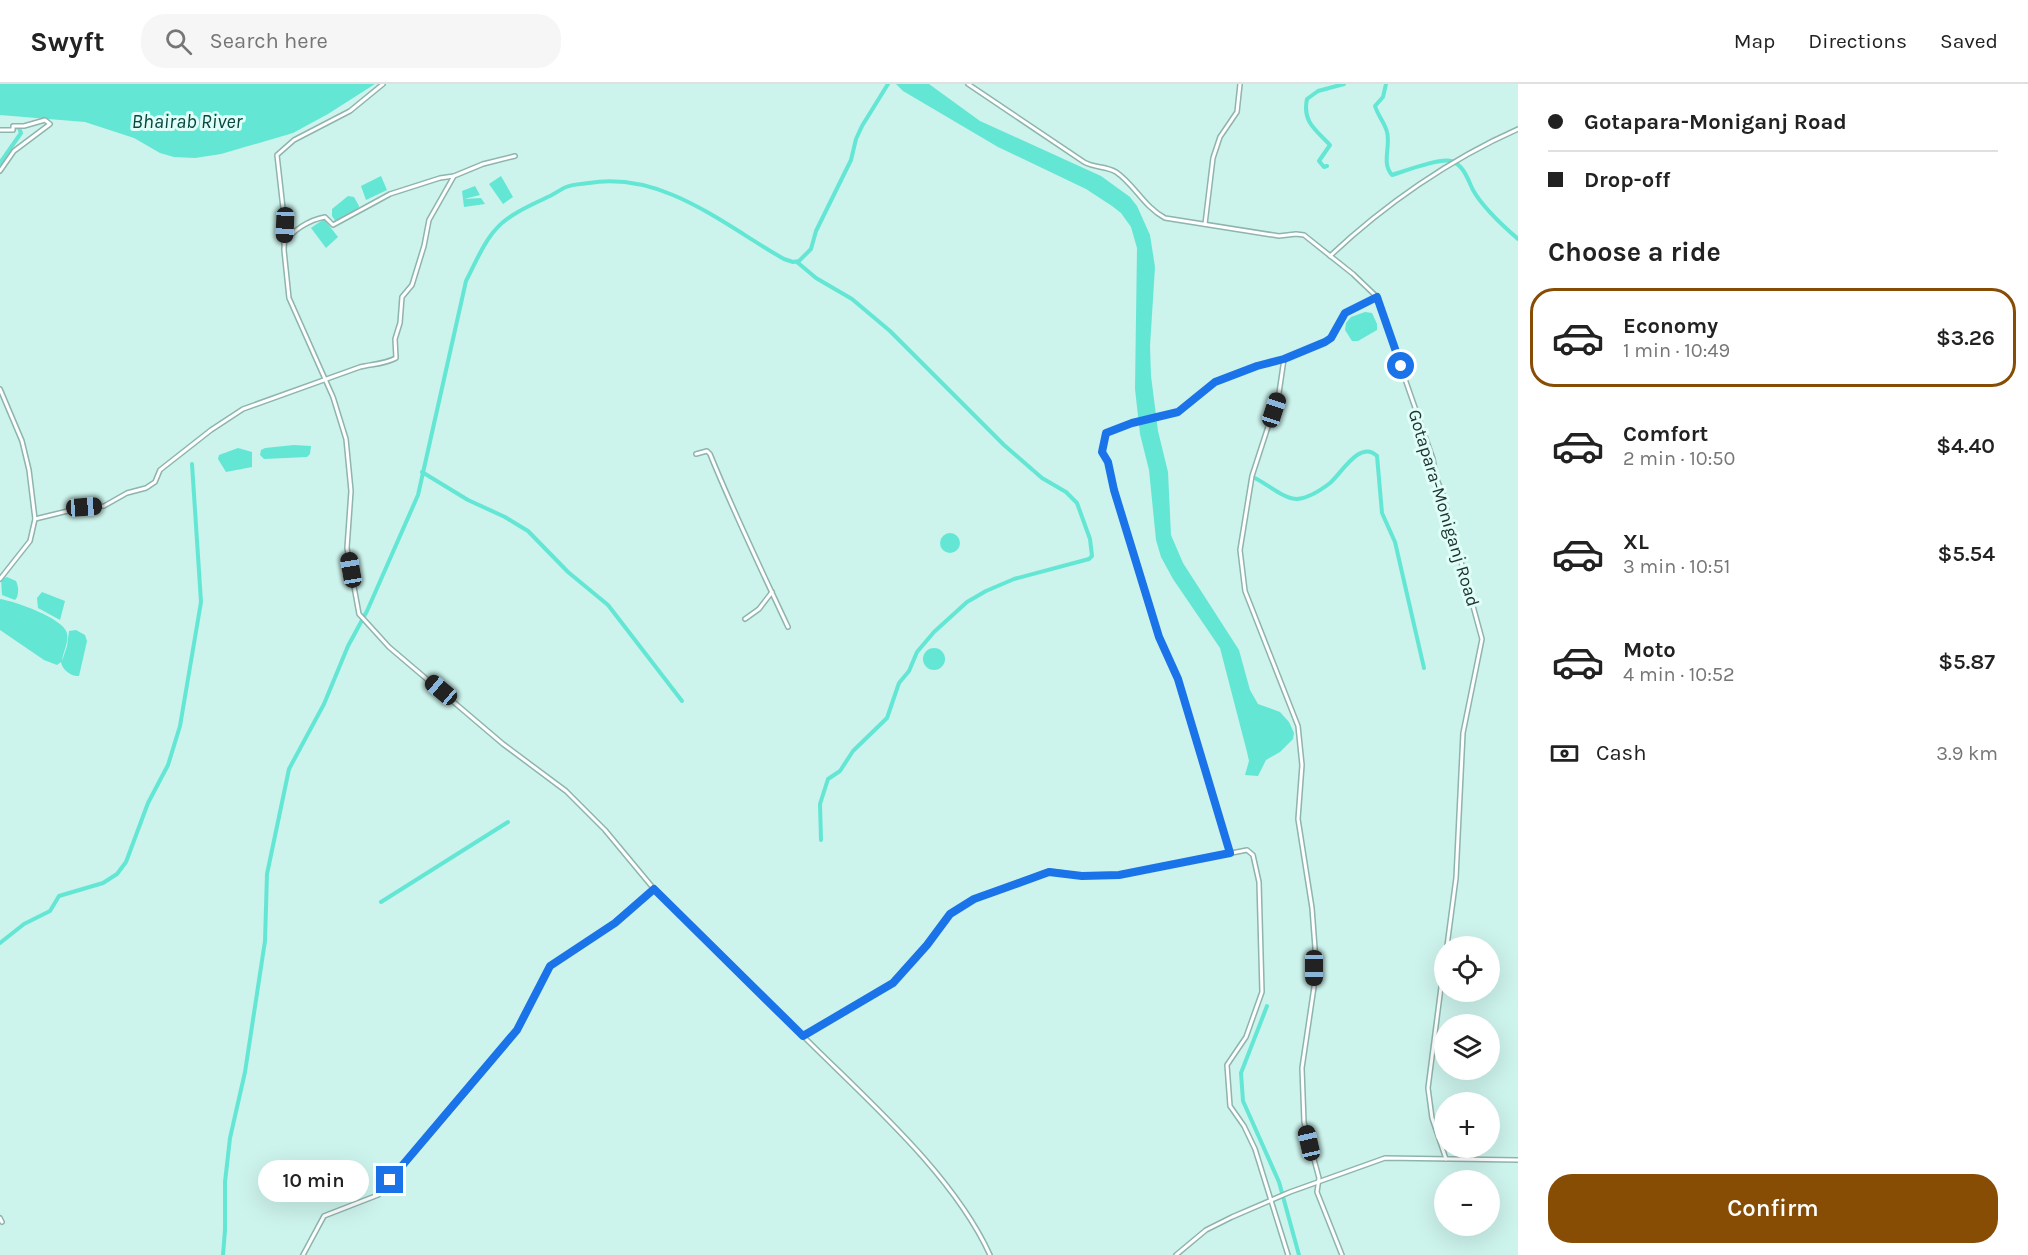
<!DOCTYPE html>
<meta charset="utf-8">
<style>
body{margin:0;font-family:Karla,sans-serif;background:#f6f6f6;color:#222;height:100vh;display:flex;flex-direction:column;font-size:22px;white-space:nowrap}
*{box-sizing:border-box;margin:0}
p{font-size:20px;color:#767676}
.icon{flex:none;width:33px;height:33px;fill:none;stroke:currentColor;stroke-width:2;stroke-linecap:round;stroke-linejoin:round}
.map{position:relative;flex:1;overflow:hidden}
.side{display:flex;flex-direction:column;background:#fff;width:510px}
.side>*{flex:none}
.hud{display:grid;align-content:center;height:132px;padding:0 30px;background:#fff}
.tools{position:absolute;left:1434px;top:852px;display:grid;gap:12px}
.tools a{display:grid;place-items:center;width:66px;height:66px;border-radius:50%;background:#fff;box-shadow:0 6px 24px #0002;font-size:30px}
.end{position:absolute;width:27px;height:27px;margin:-14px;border:8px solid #1a73e8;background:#fff;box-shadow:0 0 0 3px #fff}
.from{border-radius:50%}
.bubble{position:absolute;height:42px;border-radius:21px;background:#fff;box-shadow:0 6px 24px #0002;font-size:20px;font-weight:600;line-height:42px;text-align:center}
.car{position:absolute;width:18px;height:36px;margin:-18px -9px;border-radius:8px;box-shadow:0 0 4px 2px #0007;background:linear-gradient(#222 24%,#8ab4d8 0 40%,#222 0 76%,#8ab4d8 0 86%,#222 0)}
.hud b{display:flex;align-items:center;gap:21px;height:57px;font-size:22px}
.hud b+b{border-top:2px solid #e0e0e0}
.hud i{width:15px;height:15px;background:#222}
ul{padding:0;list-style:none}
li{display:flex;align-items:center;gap:18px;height:99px;margin:0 12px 9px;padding:0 18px;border:3px solid transparent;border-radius:24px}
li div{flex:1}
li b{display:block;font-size:22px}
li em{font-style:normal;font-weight:600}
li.on{border-color:#874d05}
li>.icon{width:54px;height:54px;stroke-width:1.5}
h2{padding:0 30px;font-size:27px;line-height:72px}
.pay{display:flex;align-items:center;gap:15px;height:66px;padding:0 30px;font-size:22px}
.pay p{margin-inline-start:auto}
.action{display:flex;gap:12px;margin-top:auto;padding:12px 30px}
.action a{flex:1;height:69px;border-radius:24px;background:#874d05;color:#fff;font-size:24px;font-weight:600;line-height:69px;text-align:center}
header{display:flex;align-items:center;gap:36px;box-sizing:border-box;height:84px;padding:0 30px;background:#fff;border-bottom:2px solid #e0e0e0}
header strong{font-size:28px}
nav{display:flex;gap:33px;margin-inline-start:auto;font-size:21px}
.search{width:420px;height:54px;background:#f6f6f6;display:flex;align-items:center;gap:15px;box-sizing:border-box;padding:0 21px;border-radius:24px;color:#767676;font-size:22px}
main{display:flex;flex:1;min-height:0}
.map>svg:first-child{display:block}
.water{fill:#64e6d4}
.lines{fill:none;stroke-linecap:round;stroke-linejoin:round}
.canal{stroke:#64e6d4;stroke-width:4}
.minor-casing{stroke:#8eb4ad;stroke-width:6}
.minor{stroke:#fff;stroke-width:3}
.route{stroke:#1a73e8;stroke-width:8}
.labels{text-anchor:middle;stroke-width:6;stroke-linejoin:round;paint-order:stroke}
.street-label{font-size:18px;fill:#22322f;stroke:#dffef8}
.water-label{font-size:20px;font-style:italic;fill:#09463f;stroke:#dffef8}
</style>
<header>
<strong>Swyft</strong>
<div class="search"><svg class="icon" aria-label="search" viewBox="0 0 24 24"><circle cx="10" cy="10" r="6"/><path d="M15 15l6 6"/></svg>Search here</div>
<nav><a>Map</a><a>Directions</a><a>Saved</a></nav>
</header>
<main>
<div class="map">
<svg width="1518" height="1171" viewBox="0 0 1518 1171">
<rect width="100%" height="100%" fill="#ccf3ec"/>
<g class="water">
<path d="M0,0H375L328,30L293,49L221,70L195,74L174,73L160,69L134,54L85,38L0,31Z"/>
<path d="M896,0H929L980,37L1101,92L1130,113L1137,122L1150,151L1155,183L1150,262L1151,292L1158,347L1168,388L1171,451L1183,479L1239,566L1250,606L1258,620L1280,628L1289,638L1294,649L1293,655L1280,668L1266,676L1258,692L1245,691L1249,677L1247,668L1220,564L1173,495L1161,473L1156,456L1149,386L1140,350L1135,305L1137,164L1131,143L1121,129L1112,122L1086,105L998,63L903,7Z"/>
<path d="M381,92L387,106L366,116L361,102Z"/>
<path d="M501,92L513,113L503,120L489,100Z"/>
<path d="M475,102L480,111L464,115L481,114L485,120L464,123L462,107Z"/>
<path d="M348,112L354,113L359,122L358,126L336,138L332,132V125Z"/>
<path d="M324,135L338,153L326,164L311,144Z"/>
<path d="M1365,228L1372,229L1377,240V246L1358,257H1352L1345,246L1346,239L1351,233Z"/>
<path d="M294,361L311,362L310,370L307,373L264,375L260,371L261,366L265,364Z"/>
<path d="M238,364L252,368V383L226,388L218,375L219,371Z"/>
<circle cx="950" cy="459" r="10"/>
<path d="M7,493L16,497C19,503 19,512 15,516L2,511L1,495Z"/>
<path d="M42,508L65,517L60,536L38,524L37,514Z"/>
<path d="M0,515C14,517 63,534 67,549C69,558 63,568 62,577L67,562L69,547L76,546L85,551L87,557L79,592C72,593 62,586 61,578L57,581L44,576L0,546Z"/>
<circle cx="934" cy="575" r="11"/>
</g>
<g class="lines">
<g class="canal">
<path d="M1386,0L1383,13L1375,22C1378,32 1385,39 1387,48C1391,62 1381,79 1392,91C1405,87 1439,74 1451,77C1464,81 1468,96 1473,106C1483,124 1503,142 1518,155"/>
<path d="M0,79L21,49L19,44L15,43"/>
<path d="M1327,82L1324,83L1319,77L1330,61C1316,46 1302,38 1307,15L1318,7L1344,0"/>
<path d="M797,178L816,194L852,215L890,247L1004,361L1042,394L1066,408L1077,419L1090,455L1092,472L1089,475L1014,495L986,507L967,518L934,548L917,568L909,587L899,599L887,634L853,667L840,687L828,695L820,720L821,756"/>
<path d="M422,388L468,416L505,433L528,447L568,488L608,521L682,617"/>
<path d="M1255,394C1267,400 1284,415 1297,415C1309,414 1321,406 1330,399C1341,390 1360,355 1377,372L1382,429L1395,458L1424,584"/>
<path d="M381,818L508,738"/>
<path d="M0,859L24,840L50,827L59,812L103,799L117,790L126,778L148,719L168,681L180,642L201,518L192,380"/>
<path d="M1267,922L1241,989L1243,1017L1279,1098L1299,1171"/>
<path d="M223,1171L225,1146V1098L230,1054L245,988L265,857L267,790L289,685L324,620L348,562L367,527L418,411L466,197C475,180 483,159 496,145C509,130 533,120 550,112C556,109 561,105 566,103C573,100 582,100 589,99C663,87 724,141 784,175L793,178L799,177L811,165L816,147L851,76L856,55L862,42L888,0"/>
</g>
<defs>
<g id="minor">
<path d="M383,0L350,27L294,56L277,71L285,142L284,166L289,214L333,313L346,355L351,407L347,464L359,530L389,563L503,660L566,707L605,746L654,805L803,952L893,899L927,861L950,830L974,815L1049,787L1082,792L1119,791L1247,766L1253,771L1259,798L1262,908L1246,953L1227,981L1230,1022L1244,1042L1255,1065L1288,1171"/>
<path d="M968,0L1084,78C1094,84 1106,82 1116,88C1134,100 1144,123 1165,134L1279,152L1296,150L1304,151L1353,190L1376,212L1433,375L1436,393L1442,408L1482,555L1463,649L1456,794L1447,862"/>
<path d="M0,46H13V42H24L45,36L50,40L14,67L0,87"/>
<path d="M1205,140L1213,74L1220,53L1237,28L1240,0"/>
<path d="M284,159C293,146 309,136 325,133L333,141L390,110L440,94L454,92"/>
<path d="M1330,172C1384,121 1450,75 1518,45"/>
<path d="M1284,275L1279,309L1252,392L1240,466L1245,507L1298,642L1302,681L1298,735L1312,824L1315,864L1314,903L1302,984L1304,1038L1319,1094L1317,1108L1342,1171"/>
<path d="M0,305L22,357L29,386L35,435L30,457L0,495"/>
<path d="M696,370L707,367L710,370C734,429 761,485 788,543"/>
<path d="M35,435L84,423L104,422L127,409L146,404L155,398L160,386L211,346L243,325L360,283C373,280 385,280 396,274L395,255L400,239L402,213L412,201L424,162L429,136L454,92L483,80L515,72"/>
<path d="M745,535L759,525L772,508"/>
<path d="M1230,769L1178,595L1159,553L1114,406L1108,378L1102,368L1106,349L1132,339L1178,328L1215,298L1257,282L1284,275L1325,258L1331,254L1345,229L1377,213"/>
<path d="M1444,880L1428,1004L1432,1034L1446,1075"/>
<path d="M803,952C866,1015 953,1090 990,1171"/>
<path d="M0,1134L2,1138"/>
<path d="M303,1171L324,1132L378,1111L517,947L550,882L615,839L654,805"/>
<path d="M1176,1171L1206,1146L1232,1133L1290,1108L1385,1074L1518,1076"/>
</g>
</defs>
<use href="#minor" class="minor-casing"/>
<use href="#minor" class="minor"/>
</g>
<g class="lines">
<path class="route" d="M390,1096L517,946L550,882L615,839L654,805L803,952L893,899L927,861L950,830L974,815L1049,788L1082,792L1119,791L1230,769L1178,595L1159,553L1114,406L1108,378L1102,368L1106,349L1132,339L1178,328L1215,298L1257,282L1284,275L1325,258L1331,254L1345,229L1377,213L1401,282"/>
</g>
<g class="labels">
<g class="street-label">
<text transform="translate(1444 424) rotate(73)" y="6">Gotapara-Moniganj Road</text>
</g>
<g class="water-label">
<text x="187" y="44">Bhairab River</text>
</g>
</g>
</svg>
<div class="tools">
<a><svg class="icon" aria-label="locate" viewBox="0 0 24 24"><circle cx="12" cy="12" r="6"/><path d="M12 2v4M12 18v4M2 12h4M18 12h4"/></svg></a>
<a><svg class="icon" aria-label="layers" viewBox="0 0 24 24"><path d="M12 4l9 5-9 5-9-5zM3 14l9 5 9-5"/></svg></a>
<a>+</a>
<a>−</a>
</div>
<i class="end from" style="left:1401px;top:282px"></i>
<i class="end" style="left:390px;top:1096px"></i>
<div class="bubble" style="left:258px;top:1076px;width:111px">10 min</div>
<i class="car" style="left:285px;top:141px;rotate:182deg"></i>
<i class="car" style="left:1274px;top:326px;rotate:18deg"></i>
<i class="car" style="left:84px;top:423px;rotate:86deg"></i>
<i class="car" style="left:351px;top:486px;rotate:350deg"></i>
<i class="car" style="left:441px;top:606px;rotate:310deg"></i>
<i class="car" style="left:1314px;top:884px;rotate:180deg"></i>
<i class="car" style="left:1309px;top:1059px;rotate:347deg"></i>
</div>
<section class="side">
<div class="hud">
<b><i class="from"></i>Gotapara-Moniganj Road</b>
<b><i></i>Drop-off</b>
</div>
<h2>Choose a ride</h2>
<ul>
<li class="on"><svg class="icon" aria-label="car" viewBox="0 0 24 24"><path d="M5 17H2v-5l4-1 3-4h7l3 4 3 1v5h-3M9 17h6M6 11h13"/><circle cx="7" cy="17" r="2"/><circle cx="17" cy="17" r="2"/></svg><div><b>Economy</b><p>1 min · 10:49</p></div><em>$3.26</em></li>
<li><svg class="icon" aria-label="car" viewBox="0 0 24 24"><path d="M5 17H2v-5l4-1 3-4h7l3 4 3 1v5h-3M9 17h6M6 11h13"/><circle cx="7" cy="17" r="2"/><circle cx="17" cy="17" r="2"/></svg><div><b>Comfort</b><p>2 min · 10:50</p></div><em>$4.40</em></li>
<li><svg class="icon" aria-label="car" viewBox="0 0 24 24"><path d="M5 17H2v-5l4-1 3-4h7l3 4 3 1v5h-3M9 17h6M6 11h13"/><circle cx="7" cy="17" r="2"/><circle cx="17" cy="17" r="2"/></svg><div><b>XL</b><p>3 min · 10:51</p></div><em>$5.54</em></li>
<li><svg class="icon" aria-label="car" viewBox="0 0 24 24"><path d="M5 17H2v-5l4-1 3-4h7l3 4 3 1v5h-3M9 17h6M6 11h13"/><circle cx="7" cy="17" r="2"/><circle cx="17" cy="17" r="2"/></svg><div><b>Moto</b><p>4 min · 10:52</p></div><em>$5.87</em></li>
</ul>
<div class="pay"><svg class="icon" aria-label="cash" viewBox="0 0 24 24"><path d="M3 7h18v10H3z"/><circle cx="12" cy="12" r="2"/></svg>Cash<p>3.9 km</p></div>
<div class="action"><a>Confirm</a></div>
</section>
</main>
